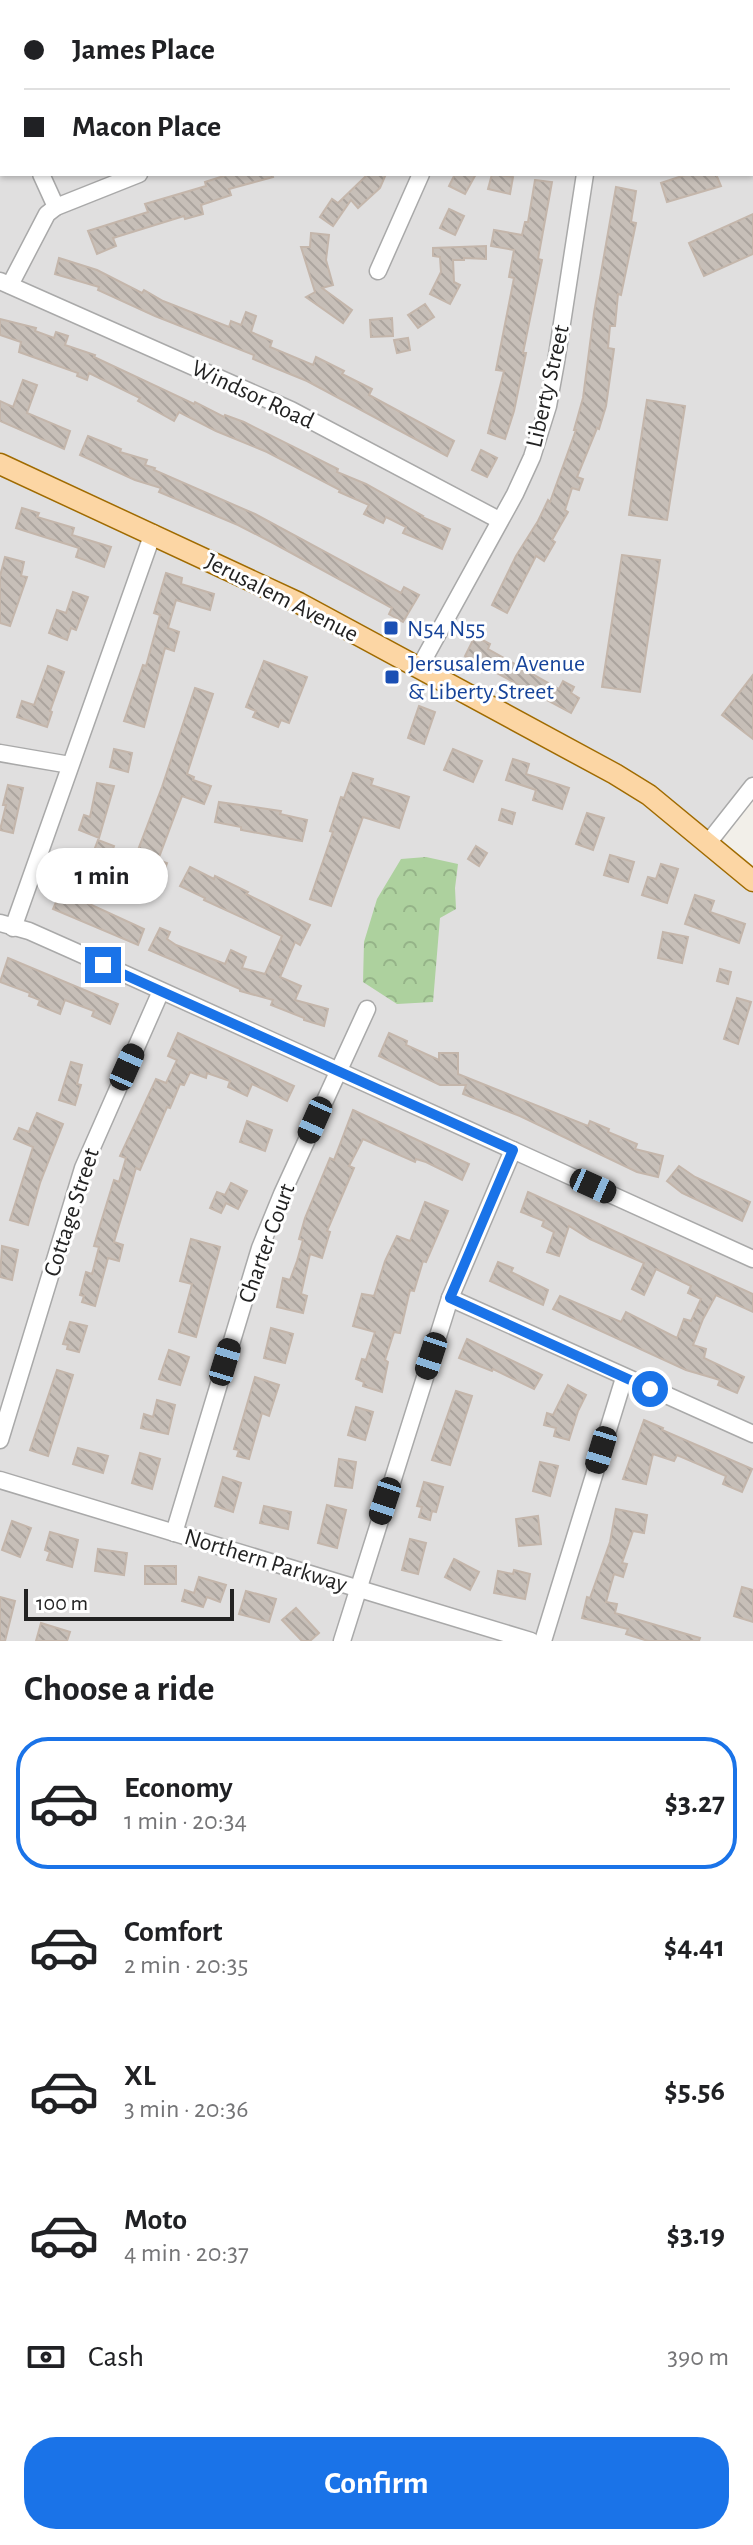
<!DOCTYPE html>
<meta charset="utf-8">
<style>
body{margin:0;font-family:"Alegreya Sans",sans-serif;background:#f2f2f2;color:#202124;height:100vh;display:flex;flex-direction:column;font-size:30px;white-space:nowrap}
*{box-sizing:border-box;margin:0}
p{font-size:26px;color:#757577}
.icon{flex:none;width:44px;height:44px;fill:none;stroke:currentColor;stroke-width:2;stroke-linecap:round;stroke-linejoin:round}
.map{position:relative;height:1641px;overflow:hidden}
.side{display:flex;flex-direction:column;background:#fff;flex:1}
.side>*{flex:none}
.top-card{position:absolute;left:0px;top:0px;width:754px;height:176px;box-shadow:0 2px 6px #0004;display:grid;align-content:center;height:176px;padding:0 24px;background:#fff}
.scale{position:absolute;left:24px;bottom:20px;width:210px;box-sizing:border-box;padding-left:8px;border:4px solid #222;border-top:0;font-size:22px;line-height:28px;white-space:nowrap;color:#222;-webkit-text-stroke:6px #fff;paint-order:stroke}
.end{position:absolute;width:36px;height:36px;margin:-18px;border:10px solid #1a73e8;background:#fff;box-shadow:0 0 0 4px #fff}
.from{border-radius:50%}
.bubble{position:absolute;height:56px;border-radius:28px;background:#fff;box-shadow:0 2px 6px #0004;font-size:26px;font-weight:600;line-height:56px;text-align:center}
.car{position:absolute;width:24px;height:48px;margin:-24px -12px;border-radius:10px;box-shadow:0 0 6px 2px #0007;background:linear-gradient(#222 24%,#8ab4d8 0 40%,#222 0 76%,#8ab4d8 0 86%,#222 0)}
.top-card b{display:flex;align-items:center;gap:28px;height:76px;font-size:30px}
.top-card b+b{border-top:2px solid #e0e0e0}
.top-card i{width:20px;height:20px;background:#202124}
ul{padding:0;list-style:none}
li{display:flex;align-items:center;gap:24px;height:132px;margin:0 16px 12px;padding:0 8px;border:4px solid transparent;border-radius:32px}
li div{flex:1}
li b{display:block;font-size:30px}
li em{font-style:normal;font-weight:600}
li.on{border-color:#1a73e8}
li>.icon{width:72px;height:72px;stroke-width:1.5}
h2{padding:0 24px;font-size:36px;line-height:96px}
.pay{display:flex;align-items:center;gap:20px;height:88px;padding:0 24px;font-size:30px}
.pay p{margin-inline-start:auto}
.action{display:flex;gap:16px;margin-top:auto;padding:16px 24px}
.action a{flex:1;height:92px;border-radius:32px;background:#1a73e8;color:#fff;font-size:32px;font-weight:600;line-height:92px;text-align:center}
.map>svg:first-child{display:block}
.residential{fill:#e0dfdf;fill-rule:evenodd}
.forest{fill:url(#forest-crowns)}
.building{fill:url(#building-back-hatch);stroke:#c4b6ab;stroke-width:2}
.lines{fill:none;stroke-linecap:round;stroke-linejoin:round}
.minor-casing{stroke:#a9a9a9;stroke-width:19}
.major-casing{stroke:#a06b00;stroke-width:23}
.minor{stroke:#fff;stroke-width:16}
.major{stroke:#fcd6a4;stroke-width:20}
.route{stroke:#1a73e8;stroke-width:10}
.transit-dot{fill:#1a4fb4;stroke:#fff;stroke-width:3}
.labels{text-anchor:middle;stroke-width:6;stroke-linejoin:round;paint-order:stroke}
.street-label{font-size:24px;fill:#222;stroke:#fff}
.transit-label{font-size:24px;fill:#164399;stroke:#fff;text-anchor:start}
</style>
<div class="map">
<svg width="753" height="1641" viewBox="0 0 753 1641">
<defs>
<pattern id="forest-crowns" width="20" height="18" patternUnits="userSpaceOnUse" patternTransform="scale(2)"><rect width="20" height="18" fill="#add19e"/><path d="M2 6a3 3 0 1 1 6 0M12 15a3 3 0 1 1 6 0" fill="none" stroke="#95b388"/></pattern>
<pattern id="building-back-hatch" width="6" height="6" patternUnits="userSpaceOnUse" patternTransform="scale(2)"><rect width="6" height="6" fill="#c7bfb8"/><path d="M-1 5l2 2M0 0l6 6M5-1l2 2" fill="none" stroke="#aba49e"/></pattern>
</defs>
<rect width="100%" height="100%" fill="#f2efe9"/>
<path class="residential" d="M0,0H753V786L709,843L753,881V1641H0V479L4,466L0,464ZM2,2H752V174H2Z"/>
<path class="forest" d="M426,857L458,864L455,888L456,909L440,918L433,1002L397,1004L363,982L364,942L377,899L401,859Z"/>
<g class="building">
<path d="M230,174H272L273,177L229,189L231,195L201,205L203,214L185,219L184,216L113,238L116,246L97,254L88,231L148,212L145,204L206,186L205,182Z"/>
<path d="M368,174H386L380,188L358,208L351,200L333,226L320,217L332,199L338,203Z"/>
<path d="M455,174H476L465,194L449,186Z"/>
<path d="M492,174L513,177L510,194L488,189Z"/>
<path d="M688,174H716L721,186L667,202L661,183Z"/>
<path d="M535,180L552,182L538,259L542,260L523,353H526L514,411L505,439L488,433L504,371L496,370L514,278L509,277L514,250L491,246L494,230L522,235L525,222H528Z"/>
<path d="M616,187L636,191L631,222L636,223L621,295L618,294L615,326H610L608,348L614,349L606,406L599,429L597,428L577,477L583,479L579,490L572,488L565,510L568,512L552,540L555,542L544,561L536,556L507,613L492,605L516,556L538,521L548,500L550,502L576,430H574L583,398L594,313Z"/>
<path d="M449,209L464,216L455,235L440,228Z"/>
<path d="M753,214V254L704,276L689,243Z"/>
<path d="M311,233L329,235L326,260L333,285L322,288L352,310L343,323L306,297L315,292L301,247H310Z"/>
<path d="M486,246V259L464,258V260H453L454,282L460,285L450,304L430,294L441,272L440,257L433,256V248Z"/>
<path d="M59,258L97,270L142,293L144,290L163,301L229,327L231,321L241,325L246,312L256,316L251,332L272,341L270,347L313,365L316,357L344,371L342,374L372,389L369,395L454,441L447,456L307,381L253,359L254,355L155,316L98,290L99,287L55,274Z"/>
<path d="M425,304L434,317L418,328L408,315Z"/>
<path d="M392,318L393,336L371,337L370,320Z"/>
<path d="M0,319L36,328L35,331L54,338L56,332L68,336L65,345L95,355L94,357L194,404L195,402L224,417L225,415L244,422L338,469L337,472L366,484L423,516L422,517L450,529L442,549L403,533L406,527L386,517L383,523L364,514L369,505L339,492L340,490L267,452L216,431L179,412L174,421L138,401L140,398L89,373L87,380L77,376L78,373L19,352L21,342L0,335Z"/>
<path d="M408,338L410,350L397,353L394,340Z"/>
<path d="M23,380L37,385L27,413L70,431L64,449L0,421V401L13,407Z"/>
<path d="M647,400L685,406L667,520L629,515Z"/>
<path d="M88,436L121,449L120,452L147,460L145,465L155,468L154,470L255,514L401,593L404,587L419,595L403,622L389,614L392,608L273,543L238,525L159,492L161,488L135,480L80,455Z"/>
<path d="M481,450L497,458L487,477L472,470Z"/>
<path d="M22,508L39,513L37,517L74,528L72,535L111,547L104,567L76,557L79,548L16,528Z"/>
<path d="M622,555L660,560L640,692L602,687Z"/>
<path d="M5,557L24,562L21,576L27,577L10,626L0,623V576Z"/>
<path d="M166,573L182,578L181,584L214,594L210,610L176,600L168,628L179,632L174,651L165,648L144,727L124,721L143,665L146,666L160,615L154,613Z"/>
<path d="M73,592L88,597L76,630L71,628L67,640L49,633L57,610L66,613Z"/>
<path d="M475,636L490,644L488,649L559,689L563,681L574,687L571,693L579,698L571,713L465,656Z"/>
<path d="M264,661L307,677L289,723L281,720L278,727L253,717L256,711L246,707Z"/>
<path d="M48,666L64,672L50,711L52,712L47,727L17,717L22,701L34,705Z"/>
<path d="M753,675V739L722,715Z"/>
<path d="M195,688L213,694L187,774L194,777L193,780L211,786L204,804L182,796L158,860L167,863L160,882L130,871L162,787Z"/>
<path d="M419,706L435,712L424,744L408,738Z"/>
<path d="M114,749L132,753L128,772L110,767Z"/>
<path d="M453,749L482,761L473,782L444,770Z"/>
<path d="M513,759L529,764L526,774L569,788L562,809L533,800L536,790L506,780Z"/>
<path d="M353,773L373,779L371,785L409,797L399,828L363,817L331,906L310,899L333,832L330,831L341,797L344,798Z"/>
<path d="M97,783L114,786L99,838L79,830L84,815L90,817Z"/>
<path d="M8,785L23,788L13,833L0,830L6,805H3Z"/>
<path d="M219,802L281,811L280,814L307,820L302,841L241,830V827L215,822Z"/>
<path d="M502,809L515,813L512,824L499,820Z"/>
<path d="M587,813L604,818L593,850L576,844Z"/>
<path d="M98,840L114,846L110,858L93,853Z"/>
<path d="M476,846L487,853L479,866L468,859Z"/>
<path d="M610,855L634,862L628,882L604,875Z"/>
<path d="M661,864L678,869L667,903L642,895L648,877L656,879Z"/>
<path d="M190,867L214,879L215,876L248,892L246,894L310,925L300,945L295,942L280,977L301,986L295,1000L328,1009L324,1026L304,1020V1018L271,1005L273,1000L240,991V989L149,950L160,928L170,932L167,939L176,945L225,964L231,950L246,957L242,968L265,974L282,936L204,900L205,898L180,886Z"/>
<path d="M61,891L144,929L138,945L53,909Z"/>
<path d="M695,895L714,901L710,912L745,924L739,943L685,924Z"/>
<path d="M663,932L688,937L682,963L658,958Z"/>
<path d="M8,958L118,1004L110,1024L92,1016L94,1011L65,1000L60,1014L38,1005L40,1000L29,996L30,993L0,982Z"/>
<path d="M720,969L731,972L728,984L717,981Z"/>
<path d="M737,998L751,1002L738,1044L724,1039Z"/>
<path d="M178,1033L294,1086L287,1101L252,1084L247,1096L228,1087L230,1081L207,1073L206,1078L190,1072L184,1085L180,1084L170,1108L167,1107L140,1170L136,1168L114,1242L123,1245L119,1261L108,1258L95,1306L82,1302L84,1296L80,1295L86,1272L92,1274L99,1247L94,1246L101,1222L114,1180L119,1182L126,1158L120,1156L156,1079L166,1083L177,1060L168,1056Z"/>
<path d="M389,1033L407,1041L406,1045L439,1060V1053H458V1074L588,1126L590,1121L609,1129L608,1132L637,1144L635,1149L663,1156L658,1177L637,1172L520,1116L463,1094L466,1085H440L379,1056Z"/>
<path d="M71,1062L82,1065L77,1084L81,1085L75,1105L59,1100Z"/>
<path d="M353,1110L469,1164L462,1180L426,1162L416,1159L415,1162L363,1139L349,1166L354,1168L327,1231L330,1232L322,1258L310,1254L301,1294L307,1296L303,1313L277,1307L283,1278L290,1280L297,1261L303,1240L299,1239L305,1218L330,1158L334,1160Z"/>
<path d="M37,1113L63,1124L40,1183L28,1225L10,1220L33,1147L14,1139L19,1128L29,1132Z"/>
<path d="M247,1121L272,1130L265,1151L240,1142Z"/>
<path d="M679,1166L695,1177L750,1202L742,1221L682,1193L667,1181Z"/>
<path d="M231,1183L247,1191L238,1209L226,1203L221,1213L210,1208L217,1192L225,1195Z"/>
<path d="M528,1192L753,1294V1312L716,1295L703,1319L693,1345L706,1349L704,1358L744,1377L737,1393L718,1385L720,1380L686,1370L553,1309L560,1296L621,1322L626,1312L677,1338L684,1319L691,1321L701,1299L688,1293L691,1286L656,1269L644,1295L632,1289L644,1263L590,1239L569,1226L559,1256L547,1252L554,1232L542,1226L544,1221L521,1212Z"/>
<path d="M425,1202L448,1211L426,1262L423,1261L414,1291L410,1290L400,1333L394,1332L385,1360L388,1362L382,1392L363,1386L364,1382L356,1379L362,1359L366,1360L375,1332L353,1326L362,1294L374,1296L385,1261L397,1236L410,1241Z"/>
<path d="M191,1239L220,1247L196,1337L179,1332L192,1284L180,1281Z"/>
<path d="M2,1246L18,1250L12,1280L0,1277Z"/>
<path d="M498,1262L513,1268L511,1272L548,1290L543,1305L490,1281Z"/>
<path d="M70,1322L87,1326L79,1352L67,1349L68,1345L63,1344Z"/>
<path d="M271,1328L293,1334L285,1363L264,1358Z"/>
<path d="M467,1339L542,1375L534,1389L493,1369L492,1371L459,1358Z"/>
<path d="M169,1350L189,1357L180,1385L159,1379Z"/>
<path d="M57,1370L73,1375L48,1456L30,1450Z"/>
<path d="M255,1377L279,1385L269,1416L262,1413L249,1459L237,1456L239,1450L234,1449Z"/>
<path d="M568,1385L586,1395L578,1411L569,1440L554,1436L556,1428L544,1425L547,1413L553,1415Z"/>
<path d="M456,1391L472,1396L450,1465L432,1460Z"/>
<path d="M157,1400L175,1405L168,1434L141,1428L144,1414L153,1417Z"/>
<path d="M356,1407L373,1412L365,1440L348,1435Z"/>
<path d="M644,1420L663,1428L662,1430L752,1469L742,1492L723,1484L726,1476L677,1455L674,1461L653,1454L646,1484L623,1479Z"/>
<path d="M78,1448L108,1456L103,1473L73,1464Z"/>
<path d="M140,1453L160,1459L152,1489L132,1483Z"/>
<path d="M339,1459L356,1462L352,1488L335,1486Z"/>
<path d="M540,1462L558,1466L550,1496L533,1491Z"/>
<path d="M223,1477L241,1483L233,1512L215,1506Z"/>
<path d="M424,1482L443,1487L436,1512L432,1511L430,1520L419,1517L422,1507L417,1506Z"/>
<path d="M327,1505L346,1510L337,1548L318,1543Z"/>
<path d="M264,1506L291,1512L288,1529L260,1523Z"/>
<path d="M616,1509L647,1515L644,1533L633,1531L622,1563L627,1564L623,1577L614,1574L606,1602L617,1604L615,1613L700,1638L699,1641H648L626,1634L628,1629L582,1618L587,1597L590,1598L610,1542Z"/>
<path d="M538,1516L541,1544L519,1546L516,1519Z"/>
<path d="M12,1521L31,1528L20,1557L2,1550Z"/>
<path d="M50,1532L78,1540L72,1567L47,1560L50,1552L45,1550Z"/>
<path d="M410,1539L426,1543L418,1574L402,1570Z"/>
<path d="M98,1549L127,1553L124,1575L95,1571Z"/>
<path d="M454,1559L479,1572L470,1590L445,1577Z"/>
<rect x="145" y="1566" width="31" height="18"/>
<path d="M514,1570L530,1574L525,1599L494,1593L498,1571L513,1574Z"/>
<path d="M199,1577L226,1585L220,1602L207,1597L203,1607L182,1601L185,1590L194,1593Z"/>
<path d="M742,1587L753,1590V1622L734,1616Z"/>
<path d="M246,1591L276,1599L269,1622L239,1614Z"/>
<path d="M0,1597L15,1601L5,1641H0Z"/>
<path d="M296,1608L319,1633L310,1641H302L282,1620Z"/>
<path d="M41,1623L70,1632L67,1641H36Z"/>
</g>
<g class="lines">
<defs>
<g id="minor">
<path d="M219,0V2"/>
<path d="M602,0V2"/>
<path d="M395,2L396,0"/>
<path d="M752,107L753,106"/>
<path d="M41,174L56,207"/>
<path d="M378,271L421,174"/>
<path d="M0,281L291,410L499,520"/>
<path d="M10,285L47,214L56,207L139,174"/>
<path d="M419,668L515,494L532,457L548,406L556,362L585,174"/>
<path d="M0,753L70,765"/>
<path d="M708,843L753,786"/>
<path d="M0,923L29,931L74,951L753,1259"/>
<path d="M13,928L153,533"/>
<path d="M450,1298L753,1434"/>
<path d="M0,1440L83,1168L161,991"/>
<path d="M0,1480L531,1641"/>
<path d="M174,1533L260,1248L282,1194L367,1009"/>
<path d="M342,1641L450,1298L513,1150"/>
<path d="M543,1641L624,1378"/>
</g>
<path id="major" d="M0,464L299,603L615,774L649,795L753,881"/>
</defs>
<use href="#minor" class="minor-casing"/>
<use href="#major" class="major-casing"/>
<use href="#minor" class="minor"/>
<use href="#major" class="major"/>
</g>
<g class="lines">
<path class="route" d="M103,965L513,1150L450,1298L650,1389"/>
</g>
<g class="transit-dot">
<rect x="383" y="620" width="16" height="16" rx="4"/>
<rect x="384" y="669" width="16" height="16" rx="4"/>
</g>
<g class="labels">
<g class="street-label">
<text transform="translate(547 386) rotate(-77)" y="8">Liberty Street</text>
<text transform="translate(253 394) rotate(25)" y="8">Windsor Road</text>
<text transform="translate(282 597) rotate(27)" y="8">Jerusalem Avenue</text>
<text transform="translate(71 1212) rotate(-72)" y="8">Cottage Street</text>
<text transform="translate(266 1243) rotate(-70)" y="8">Charter Court</text>
<text transform="translate(266 1560) rotate(17)" y="8">Northern Parkway</text>
</g>
<g class="transit-label">
<text x="407" y="636">N54 N55</text>
<text x="408" y="671">Jersusalem Avenue<tspan x="408" dy="28">&amp; Liberty Street</tspan></text>
</g>
</g>
</svg>
<div class="scale">100 m</div>
<i class="end from" style="left:650px;top:1389px"></i>
<i class="end" style="left:103px;top:965px"></i>
<div class="bubble" style="left:36px;top:848px;width:132px">1 min</div>
<i class="car" style="left:127px;top:1067px;rotate:24deg"></i>
<i class="car" style="left:315px;top:1120px;rotate:204deg"></i>
<i class="car" style="left:593px;top:1186px;rotate:114deg"></i>
<i class="car" style="left:431px;top:1356px;rotate:198deg"></i>
<i class="car" style="left:225px;top:1362px;rotate:17deg"></i>
<i class="car" style="left:601px;top:1450px;rotate:197deg"></i>
<i class="car" style="left:385px;top:1501px;rotate:198deg"></i>
<div class="top-card">
<b><i class="from"></i>James Place</b>
<b><i></i>Macon Place</b>
</div>
</div>
<section class="side">
<h2>Choose a ride</h2>
<ul>
<li class="on"><svg class="icon" aria-label="car" viewBox="0 0 24 24"><path d="M5 17H2v-5l4-1 3-4h7l3 4 3 1v5h-3M9 17h6M6 11h13"/><circle cx="7" cy="17" r="2"/><circle cx="17" cy="17" r="2"/></svg><div><b>Economy</b><p>1 min · 20:34</p></div><em>$3.27</em></li>
<li><svg class="icon" aria-label="car" viewBox="0 0 24 24"><path d="M5 17H2v-5l4-1 3-4h7l3 4 3 1v5h-3M9 17h6M6 11h13"/><circle cx="7" cy="17" r="2"/><circle cx="17" cy="17" r="2"/></svg><div><b>Comfort</b><p>2 min · 20:35</p></div><em>$4.41</em></li>
<li><svg class="icon" aria-label="car" viewBox="0 0 24 24"><path d="M5 17H2v-5l4-1 3-4h7l3 4 3 1v5h-3M9 17h6M6 11h13"/><circle cx="7" cy="17" r="2"/><circle cx="17" cy="17" r="2"/></svg><div><b>XL</b><p>3 min · 20:36</p></div><em>$5.56</em></li>
<li><svg class="icon" aria-label="car" viewBox="0 0 24 24"><path d="M5 17H2v-5l4-1 3-4h7l3 4 3 1v5h-3M9 17h6M6 11h13"/><circle cx="7" cy="17" r="2"/><circle cx="17" cy="17" r="2"/></svg><div><b>Moto</b><p>4 min · 20:37</p></div><em>$3.19</em></li>
</ul>
<div class="pay"><svg class="icon" aria-label="cash" viewBox="0 0 24 24"><path d="M3 7h18v10H3z"/><circle cx="12" cy="12" r="2"/></svg>Cash<p>390 m</p></div>
<div class="action"><a>Confirm</a></div>
</section>
